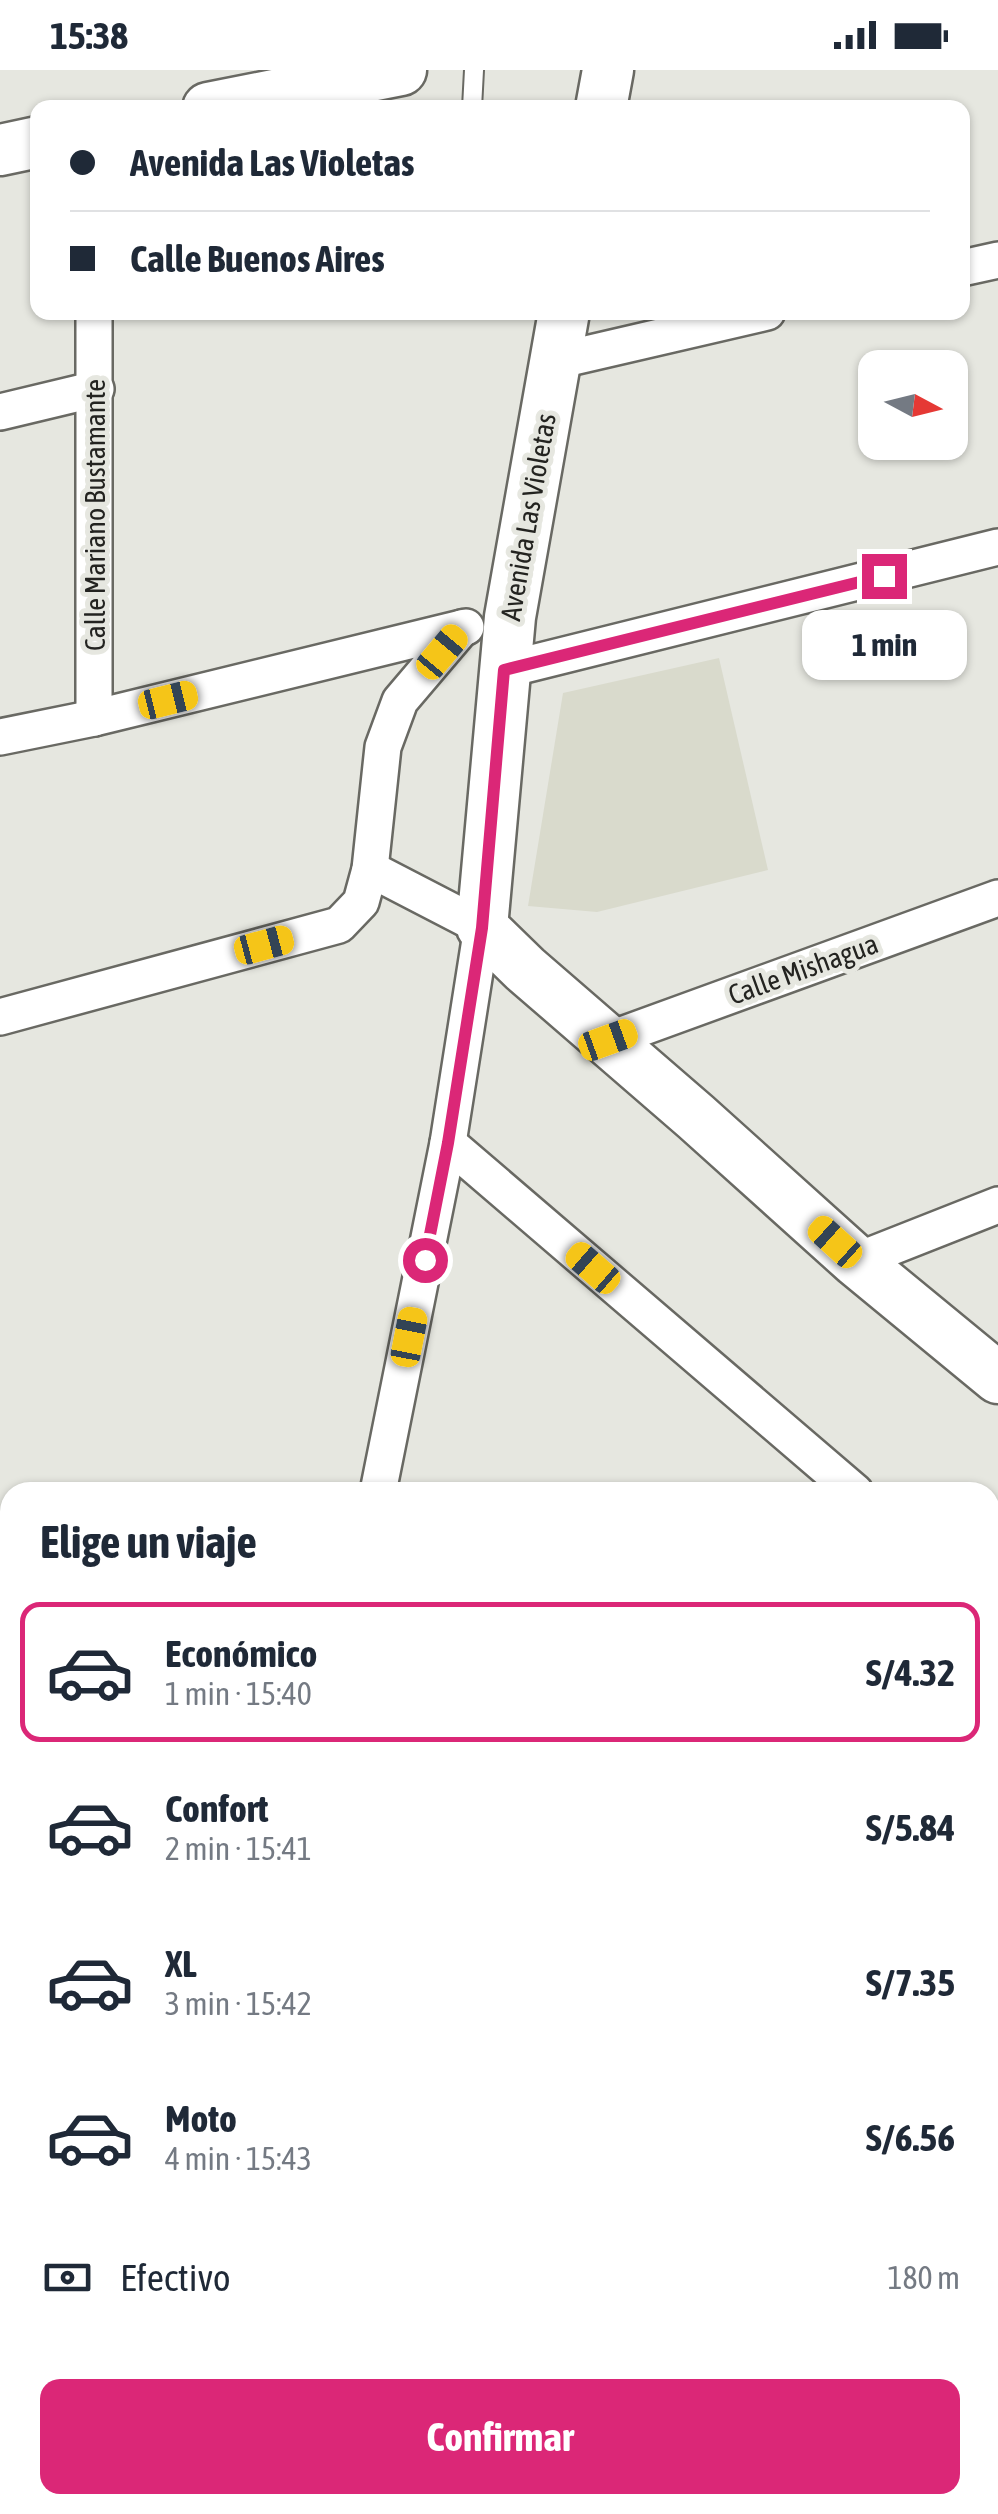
<!DOCTYPE html>
<html lang="es">
<meta charset="utf-8">
<style>
body{margin:0;font-family:"Asap Condensed",sans-serif;background:#f6f6f7;color:#1f2937;height:100vh;display:flex;flex-direction:column;font-size:38px;white-space:nowrap}
*{box-sizing:border-box;margin:0}
p{font-size:32px;color:#747a83}
.icon{flex:none;width:55px;height:55px;fill:none;stroke:currentColor;stroke-width:2;stroke-linecap:round;stroke-linejoin:round}
.map{position:relative;flex:1;overflow:hidden}
.sheet{position:absolute;left:0px;top:1412px;width:1000px;height:1032px;display:flex;flex-direction:column;background:#fff;border-radius:30px 30px 0 0;box-shadow:0 2px 8px #0004}
.sheet>*{flex:none}
.banner{position:absolute;left:30px;top:30px;width:940px;height:220px;border-radius:20px;box-shadow:0 2px 8px #0004;display:grid;align-content:center;height:220px;padding:0 40px;background:#fff}
.needle{width:65px;rotate:97deg}
.controls{position:absolute;left:858px;top:280px;display:grid;gap:20px}
.controls a{display:grid;place-items:center;width:110px;height:110px;border-radius:20px;background:#fff;box-shadow:0 2px 8px #0004;font-size:50px}
.end{position:absolute;width:45px;height:45px;margin:-22px;border:12px solid #db2777;background:#fff;box-shadow:0 0 0 5px #fff}
.from{border-radius:50%}
.bubble{position:absolute;height:70px;border-radius:20px;background:#fff;box-shadow:0 2px 8px #0004;font-size:32px;font-weight:700;line-height:70px;text-align:center}
.car{position:absolute;width:30px;height:60px;margin:-30px -15px;border-radius:12px;box-shadow:0 0 8px 2px #0007;background:linear-gradient(#f5c518 24%,#345 0 40%,#f5c518 0 76%,#345 0 86%,#f5c518 0)}
.banner b{display:flex;align-items:center;gap:35px;height:95px;font-size:38px}
.banner b+b{border-top:2px solid #e0e1e3}
.banner i{width:25px;height:25px;background:#1f2937}
ul{padding:0;list-style:none}
li{display:flex;align-items:center;gap:30px;height:140px;margin:0 20px 15px;padding:0 20px;border:5px solid transparent;border-radius:20px}
li div{flex:1}
li b{display:block;font-size:38px}
li em{font-style:normal;font-weight:700}
li.on{border-color:#db2777}
li>.icon{width:90px;height:90px;stroke-width:1.5}
h2{padding:0 40px;font-size:45px;line-height:120px}
.pay{display:flex;align-items:center;gap:25px;height:110px;padding:0 40px;font-size:38px}
.pay p{margin-inline-start:auto}
.button{display:flex;gap:20px;margin-top:auto;padding:20px 40px}
.button a{flex:1;height:115px;border-radius:20px;background:#db2777;color:#fff;font-size:40px;font-weight:700;line-height:115px;text-align:center}
.status{display:flex;justify-content:space-between;align-items:center;height:70px;padding:0 50px;background:#fff;direction:ltr}
.status svg{height:28px;fill:currentColor}
.map>svg:first-child{display:block}
.built{fill:#d9dacc}
.lines{fill:none;stroke-linecap:round;stroke-linejoin:round}
.lane-casing{stroke:#696963;stroke-width:22}
.street-casing{stroke:#696963;stroke-width:40}
.secondary-casing{stroke:#696963;stroke-width:55}
.lane{stroke:#fff;stroke-width:18}
.street{stroke:#fff;stroke-width:35}
.secondary{stroke:#fff;stroke-width:50}
.route{stroke:#db2777;stroke-width:12}
.labels{text-anchor:middle;stroke-width:10;stroke-linejoin:round;paint-order:stroke}
.street-label{font-size:28px;fill:#232320;stroke:#e6e7e0}
</style>
<div class="status"><b>15:38</b><svg viewBox="0 0 49 12"><path d="M0 12V9h3v3zM5 12V6h3v6zM10 12V3h3v9zM15 12V0h3v12zM26 1h20v11H26zM47 4h2v5h-2z"/></svg></div>
<div class="map">
<svg width="998" height="2444" viewBox="0 0 998 2444">
<rect width="100%" height="100%" fill="#e6e7e0"/>
<path class="built" d="M719,588L768,800L597,842L528,836L563,623Z"/>
<g class="lines">
<defs>
<path id="lane" d="M472,38L474,0"/>
<g id="street">
<path d="M962,198L998,190"/>
<path d="M556,291L767,242"/>
<path d="M0,342L96,319"/>
<path d="M504,600L998,477"/>
<path d="M94,648V242"/>
<path d="M0,667L94,648L466,557"/>
<path d="M370,799L482,857L448,1073L378,1422"/>
<path d="M0,947L339,855L361,832L370,799L383,677L400,631L462,558"/>
<path d="M608,970L998,828"/>
<path d="M448,1073L855,1422"/>
<path d="M856,1191L998,1135"/>
<path d="M990,1539L998,1546"/>
<path d="M0,1900L10,1899"/>
<path d="M990,1999L998,2006"/>
<path d="M990,2320L998,2311"/>
<path d="M437,2435L447,2444"/>
<path d="M211,2444L213,2435"/>
<path d="M266,2444L269,2435"/>
<path d="M866,2444L876,2435"/>
</g>
<g id="secondary">
<path d="M208,38L401,0"/>
<path d="M601,38L608,0"/>
<path d="M0,80L38,72"/>
<path d="M564,242L510,547L482,857L525,899L696,1047L856,1191L998,1308"/>
</g>
</defs>
<use href="#lane" class="lane-casing"/>
<use href="#street" class="street-casing"/>
<use href="#secondary" class="secondary-casing"/>
<use href="#lane" class="lane"/>
<use href="#street" class="street"/>
<use href="#secondary" class="secondary"/>
</g>
<g class="lines">
<path class="route" d="M425,1190L448,1073L482,858L504,600L884,506"/>
</g>
<g class="labels">
<g class="street-label">
<text transform="translate(95 445) rotate(-90)" y="10">Calle Mariano Bustamante</text>
<text transform="translate(528 447) rotate(-80)" y="10">Avenida Las Violetas</text>
<text transform="translate(803 899) rotate(-20)" y="10">Calle Mishagua</text>
</g>
</g>
</svg>
<div class="controls">
<a><svg class="needle" viewBox="-14 -14 28 28"><path d="M0-13l5 13h-10z" fill="#e53935"/><path d="M0 13l5-13h-10z" fill="#747a83"/></svg></a>
</div>
<i class="end from" style="left:425px;top:1190px"></i>
<i class="end" style="left:884px;top:506px"></i>
<div class="bubble" style="left:802px;top:540px;width:165px">1 min</div>
<i class="car" style="left:442px;top:582px;rotate:40deg"></i>
<i class="car" style="left:168px;top:630px;rotate:76deg"></i>
<i class="car" style="left:264px;top:875px;rotate:75deg"></i>
<i class="car" style="left:608px;top:970px;rotate:70deg"></i>
<i class="car" style="left:835px;top:1172px;rotate:312deg"></i>
<i class="car" style="left:593px;top:1198px;rotate:311deg"></i>
<i class="car" style="left:409px;top:1267px;rotate:11deg"></i>
<div class="banner">
<b><i class="from"></i>Avenida Las Violetas</b>
<b><i></i>Calle Buenos Aires</b>
</div>
<section class="sheet">
<h2>Elige un viaje</h2>
<ul>
<li class="on"><svg class="icon" aria-label="car" viewBox="0 0 24 24"><path d="M5 17H2v-5l4-1 3-4h7l3 4 3 1v5h-3M9 17h6M6 11h13"/><circle cx="7" cy="17" r="2"/><circle cx="17" cy="17" r="2"/></svg><div><b>Económico</b><p>1 min · 15:40</p></div><em>S/4.32</em></li>
<li><svg class="icon" aria-label="car" viewBox="0 0 24 24"><path d="M5 17H2v-5l4-1 3-4h7l3 4 3 1v5h-3M9 17h6M6 11h13"/><circle cx="7" cy="17" r="2"/><circle cx="17" cy="17" r="2"/></svg><div><b>Confort</b><p>2 min · 15:41</p></div><em>S/5.84</em></li>
<li><svg class="icon" aria-label="car" viewBox="0 0 24 24"><path d="M5 17H2v-5l4-1 3-4h7l3 4 3 1v5h-3M9 17h6M6 11h13"/><circle cx="7" cy="17" r="2"/><circle cx="17" cy="17" r="2"/></svg><div><b>XL</b><p>3 min · 15:42</p></div><em>S/7.35</em></li>
<li><svg class="icon" aria-label="car" viewBox="0 0 24 24"><path d="M5 17H2v-5l4-1 3-4h7l3 4 3 1v5h-3M9 17h6M6 11h13"/><circle cx="7" cy="17" r="2"/><circle cx="17" cy="17" r="2"/></svg><div><b>Moto</b><p>4 min · 15:43</p></div><em>S/6.56</em></li>
</ul>
<div class="pay"><svg class="icon" aria-label="cash" viewBox="0 0 24 24"><path d="M3 7h18v10H3z"/><circle cx="12" cy="12" r="2"/></svg>Efectivo<p>180 m</p></div>
<div class="button"><a>Confirmar</a></div>
</section>
</div>
